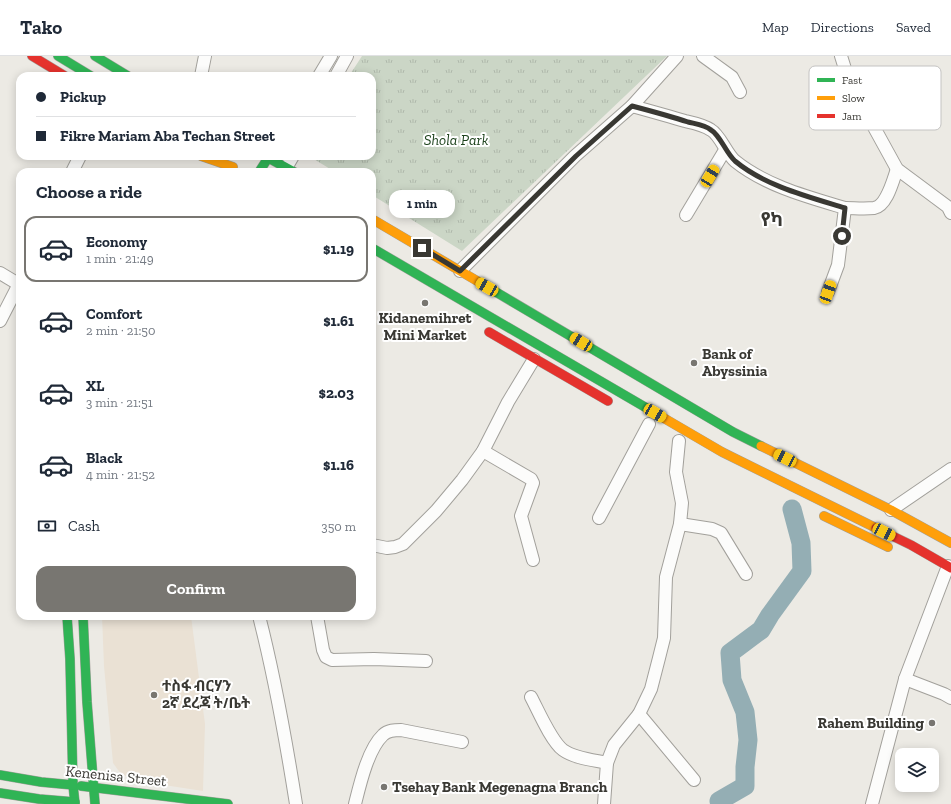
<!DOCTYPE html>
<meta charset="utf-8">
<style>
body{margin:0;font-family:"Zilla Slab","Noto Sans Ethiopic",serif;background:#f2f2f3;color:#1f2937;height:100vh;display:flex;flex-direction:column;font-size:15px;white-space:nowrap}
*{box-sizing:border-box;margin:0}
p{font-size:13px;color:#747a83}
.icon{flex:none;width:22px;height:22px;fill:none;stroke:currentColor;stroke-width:2;stroke-linecap:round;stroke-linejoin:round}
.map{position:relative;flex:1;overflow:hidden}
.side{position:absolute;left:16px;top:112px;width:360px;height:452px;display:flex;flex-direction:column;background:#fff;border-radius:12px;box-shadow:0 2px 10px #0003}
.side>*{flex:none}
.top-card{position:absolute;left:16px;top:16px;width:360px;height:88px;border-radius:12px;box-shadow:0 2px 10px #0003;display:grid;align-content:center;height:88px;padding:0 20px;background:#fff}
.buttons{position:absolute;left:895px;top:692px;display:grid;gap:8px}
.buttons a{display:grid;place-items:center;width:44px;height:44px;border-radius:8px;background:#fff;box-shadow:0 2px 10px #0003;font-size:20px}
.end{position:absolute;width:18px;height:18px;margin:-9px;border:5px solid #393833;background:#fff;box-shadow:0 0 0 2px #fff}
.from{border-radius:50%}
.bubble{position:absolute;height:28px;border-radius:12px;background:#fff;box-shadow:0 2px 10px #0003;font-size:13px;font-weight:700;line-height:28px;text-align:center}
.car{position:absolute;width:12px;height:24px;margin:-12px -6px;border-radius:5px;box-shadow:0 0 3px 1px #0007;background:linear-gradient(#f5c518 24%,#345 0 40%,#f5c518 0 76%,#345 0 86%,#f5c518 0)}
.top-card b{display:flex;align-items:center;gap:14px;height:38px;font-size:15px}
.top-card b+b{border-top:1px solid #e0e1e3}
.top-card i{width:10px;height:10px;background:#1f2937}
ul{padding:0;list-style:none}
li{display:flex;align-items:center;gap:12px;height:66px;margin:0 8px 6px;padding:0 12px;border:2px solid transparent;border-radius:12px}
li div{flex:1}
li b{display:block;font-size:15px}
li em{font-style:normal;font-weight:700}
li.selected{border-color:#787671}
li>.icon{width:36px;height:36px;stroke-width:1.5}
h2{padding:0 20px;font-size:18px;line-height:48px}
.pay{display:flex;align-items:center;gap:10px;height:44px;padding:0 20px;font-size:15px}
.pay p{margin-inline-start:auto}
.button{display:flex;gap:8px;margin-top:auto;padding:8px 20px}
.button a{flex:1;height:46px;border-radius:12px;background:#787671;color:#fff;font-size:16px;font-weight:700;line-height:46px;text-align:center}
header{display:flex;align-items:center;gap:24px;box-sizing:border-box;height:56px;padding:0 20px;background:#fff;border-bottom:1px solid #e0e1e3}
header strong{font-size:19px}
nav{display:flex;gap:22px;margin-inline-start:auto;font-size:14px}
.map>svg:first-child{display:block}
.education{fill:#eae1d4}
.park{fill:url(#park-tufts)}
.lines{fill:none;stroke-linecap:round;stroke-linejoin:round}
.river{stroke:#94aeb4;stroke-width:19}
.street-casing{stroke:#a2a09b;stroke-width:14}
.fast-casing{stroke:#a2a09b;stroke-width:10}
.slow-casing{stroke:#a2a09b;stroke-width:10}
.jam-casing{stroke:#a2a09b;stroke-width:10}
.street{stroke:#fcfcfb;stroke-width:12}
.fast{stroke:#30b455;stroke-width:9}
.slow{stroke:#ff9f0a;stroke-width:9}
.jam{stroke:#e5322d;stroke-width:9}
.route{stroke:#393833;stroke-width:5}
.poi-dot{fill:#787671;stroke:#fff;stroke-width:1.5}
.labels{text-anchor:middle;stroke-width:4;stroke-linejoin:round;paint-order:stroke}
.park-label{font-size:15px;font-style:italic;fill:#1f441e;stroke:#fff}
.poi-label{font-size:15px;font-weight:bold;fill:#393833;stroke:#fff;text-anchor:start}
.street-label{font-size:15px;fill:#393833;stroke:#fff}
.district-label{font-size:19px;font-weight:bold;fill:#393833;stroke:#fff}
.key{fill:#fff;stroke:#c4c3c2;stroke-width:1}
.key-label{font-size:11px;fill:#393833}
</style>
<header>
<strong>Tako</strong>
<nav><a>Map</a><a>Directions</a><a>Saved</a></nav>
</header>
<div class="map">
<svg width="951" height="748" viewBox="0 0 951 748">
<defs>
<pattern id="park-tufts" width="24" height="20" patternUnits="userSpaceOnUse"><rect width="24" height="20" fill="#cbd6c6"/><path d="M3 7l-1-3M5 7V3M7 7l1-3M15 17l-1-3M17 17v-4M19 17l1-3" fill="none" stroke="#afb8ab"/></pattern>
</defs>
<rect width="100%" height="100%" fill="#eceae4"/>
<path class="education" d="M102,560H191L205,668L203,735L138,725L121,718L113,707L104,610Z"/>
<path class="park" d="M362,0H667L462,195L372,139V116H335L309,100H372V20H349Z"/>
<g class="lines">
<path class="river" d="M720,748L719,745L745,730V711L748,684L745,656L732,624L730,597L761,574L770,559L802,515L801,487L792,453"/>
<defs>
<g id="street">
<path d="M703,0L732,21L740,36"/>
<path d="M841,0L846,16L853,33L897,113L948,151L951,157"/>
<path d="M201,20L205,0"/>
<path d="M319,20L331,0"/>
<path d="M336,20L347,0"/>
<path d="M632,50C650,55 668,60 685,65C694,67 704,69 711,74C720,79 726,97 735,105C766,130 808,141 845,152L838,209L828,236"/>
<path d="M286,112L293,100"/>
<path d="M72,116L80,100"/>
<path d="M845,152C854,152 864,153 874,152C887,150 893,124 897,113"/>
<path d="M686,159L725,94"/>
<path d="M460,215L575,100L632,50L677,0"/>
<path d="M0,217L20,229"/>
<path d="M0,265L20,226"/>
<path d="M483,395L531,423L533,427L521,460L533,504"/>
<path d="M891,454L951,413"/>
<path d="M599,462L649,368"/>
<path d="M680,468L712,473L721,477L746,518"/>
<path d="M372,489L387,492L395,491L403,488L436,455L462,424L483,395L508,346L534,303"/>
<path d="M259,560C275,622 286,685 296,748"/>
<path d="M317,560L323,594L326,601L332,604L374,603L426,605"/>
<path d="M905,623L944,638L951,642"/>
<path d="M531,641C538,654 551,685 563,694C574,702 593,704 607,707L604,748"/>
<path d="M639,658L694,724"/>
<path d="M607,707L614,689L639,658L651,633L659,602L664,582L666,521L680,468L682,447L676,416L679,385"/>
<path d="M355,748C360,728 368,693 383,679C388,674 395,674 401,674L462,686"/>
<path d="M872,748L905,623L948,510"/>
</g>
<g id="fast">
<path d="M58,0L91,20"/>
<path d="M95,0L128,20"/>
<path d="M265,100L294,116"/>
<path d="M259,116L268,102"/>
<path d="M372,192L662,361"/>
<path d="M484,229L733,376L761,390"/>
<path d="M67,560L70,603L73,729L75,748"/>
<path d="M83,560L87,646L95,748"/>
<path d="M0,719L41,726L73,729"/>
<path d="M81,730L228,748"/>
<path d="M0,737L39,743L75,746"/>
</g>
<g id="slow">
<path d="M201,100L233,111"/>
<path d="M372,163L484,229"/>
<path d="M662,361L722,396L876,472"/>
<path d="M761,390L891,454L951,487"/>
<path d="M824,460L888,491"/>
</g>
<g id="jam">
<path d="M32,0L65,20"/>
<path d="M489,276L608,345"/>
<path d="M876,472L911,489L951,512"/>
</g>
</defs>
<use href="#street" class="street-casing"/>
<use href="#fast" class="fast-casing"/>
<use href="#slow" class="slow-casing"/>
<use href="#jam" class="jam-casing"/>
<use href="#street" class="street"/>
<use href="#fast" class="fast"/>
<use href="#slow" class="slow"/>
<use href="#jam" class="jam"/>
</g>
<g class="lines">
<path class="route" d="M422,192L460,215L576,100L632,50C651,55 670,60 688,66C696,68 705,69 711,74C720,79 726,97 735,105C765,130 809,141 845,152L842,180"/>
</g>
<g class="poi-dot">
<circle cx="425" cy="247" r="4"/>
<circle cx="694" cy="307" r="4"/>
<circle cx="154" cy="639" r="4"/>
<circle cx="932" cy="667" r="4"/>
<circle cx="384" cy="731" r="4"/>
</g>
<g class="labels">
<g class="park-label">
<text x="456" y="89">Shola Park</text>
</g>
<g class="poi-label">
<text x="425" y="267" text-anchor="middle">Kidanemihret<tspan x="425" dy="17">Mini Market</tspan></text>
<text x="702" y="303">Bank of<tspan x="702" dy="17">Abyssinia</tspan></text>
<text x="162" y="635">ተስፋ ብርሃን<tspan x="162" dy="17">2ኛ ደረጃ ት/ቤት</tspan></text>
<text x="924" y="672" text-anchor="end">Rahem Building</text>
<text x="392" y="736">Tsehay Bank Megenagna Branch</text>
</g>
<g class="street-label">
<text transform="translate(116 720) rotate(6)" y="5">Kenenisa Street</text>
</g>
<g class="district-label">
<text x="772" y="170">የካ</text>
</g>
</g>
<rect x="809" y="10" width="132" height="64" rx="6" class="key"/>
<rect x="817" y="22" width="18" height="4" fill="#30b455"/>
<rect x="817" y="40" width="18" height="4" fill="#ff9f0a"/>
<rect x="817" y="58" width="18" height="4" fill="#e5322d"/>
<g class="key-label">
<text x="842" y="28">Fast</text>
<text x="842" y="46">Slow</text>
<text x="842" y="64">Jam</text>
</g>
</svg>
<div class="buttons">
<a><svg class="icon" aria-label="layers" viewBox="0 0 24 24"><path d="M12 4l9 5-9 5-9-5zM3 14l9 5 9-5"/></svg></a>
</div>
<i class="end from" style="left:842px;top:180px"></i>
<i class="end" style="left:422px;top:192px"></i>
<div class="bubble" style="left:389px;top:134px;width:66px">1 min</div>
<i class="car" style="left:710px;top:120px;rotate:31deg"></i>
<i class="car" style="left:487px;top:231px;rotate:300deg"></i>
<i class="car" style="left:828px;top:236px;rotate:20deg"></i>
<i class="car" style="left:581px;top:286px;rotate:301deg"></i>
<i class="car" style="left:655px;top:357px;rotate:120deg"></i>
<i class="car" style="left:785px;top:402px;rotate:296deg"></i>
<i class="car" style="left:884px;top:476px;rotate:116deg"></i>
<div class="top-card">
<b><i class="from"></i>Pickup</b>
<b><i></i>Fikre Mariam Aba Techan Street</b>
</div>
<section class="side">
<h2>Choose a ride</h2>
<ul>
<li class="selected"><svg class="icon" aria-label="car" viewBox="0 0 24 24"><path d="M5 17H2v-5l4-1 3-4h7l3 4 3 1v5h-3M9 17h6M6 11h13"/><circle cx="7" cy="17" r="2"/><circle cx="17" cy="17" r="2"/></svg><div><b>Economy</b><p>1 min · 21:49</p></div><em>$1.19</em></li>
<li><svg class="icon" aria-label="car" viewBox="0 0 24 24"><path d="M5 17H2v-5l4-1 3-4h7l3 4 3 1v5h-3M9 17h6M6 11h13"/><circle cx="7" cy="17" r="2"/><circle cx="17" cy="17" r="2"/></svg><div><b>Comfort</b><p>2 min · 21:50</p></div><em>$1.61</em></li>
<li><svg class="icon" aria-label="car" viewBox="0 0 24 24"><path d="M5 17H2v-5l4-1 3-4h7l3 4 3 1v5h-3M9 17h6M6 11h13"/><circle cx="7" cy="17" r="2"/><circle cx="17" cy="17" r="2"/></svg><div><b>XL</b><p>3 min · 21:51</p></div><em>$2.03</em></li>
<li><svg class="icon" aria-label="car" viewBox="0 0 24 24"><path d="M5 17H2v-5l4-1 3-4h7l3 4 3 1v5h-3M9 17h6M6 11h13"/><circle cx="7" cy="17" r="2"/><circle cx="17" cy="17" r="2"/></svg><div><b>Black</b><p>4 min · 21:52</p></div><em>$1.16</em></li>
</ul>
<div class="pay"><svg class="icon" aria-label="cash" viewBox="0 0 24 24"><path d="M3 7h18v10H3z"/><circle cx="12" cy="12" r="2"/></svg>Cash<p>350 m</p></div>
<div class="button"><a>Confirm</a></div>
</section>
</div>
